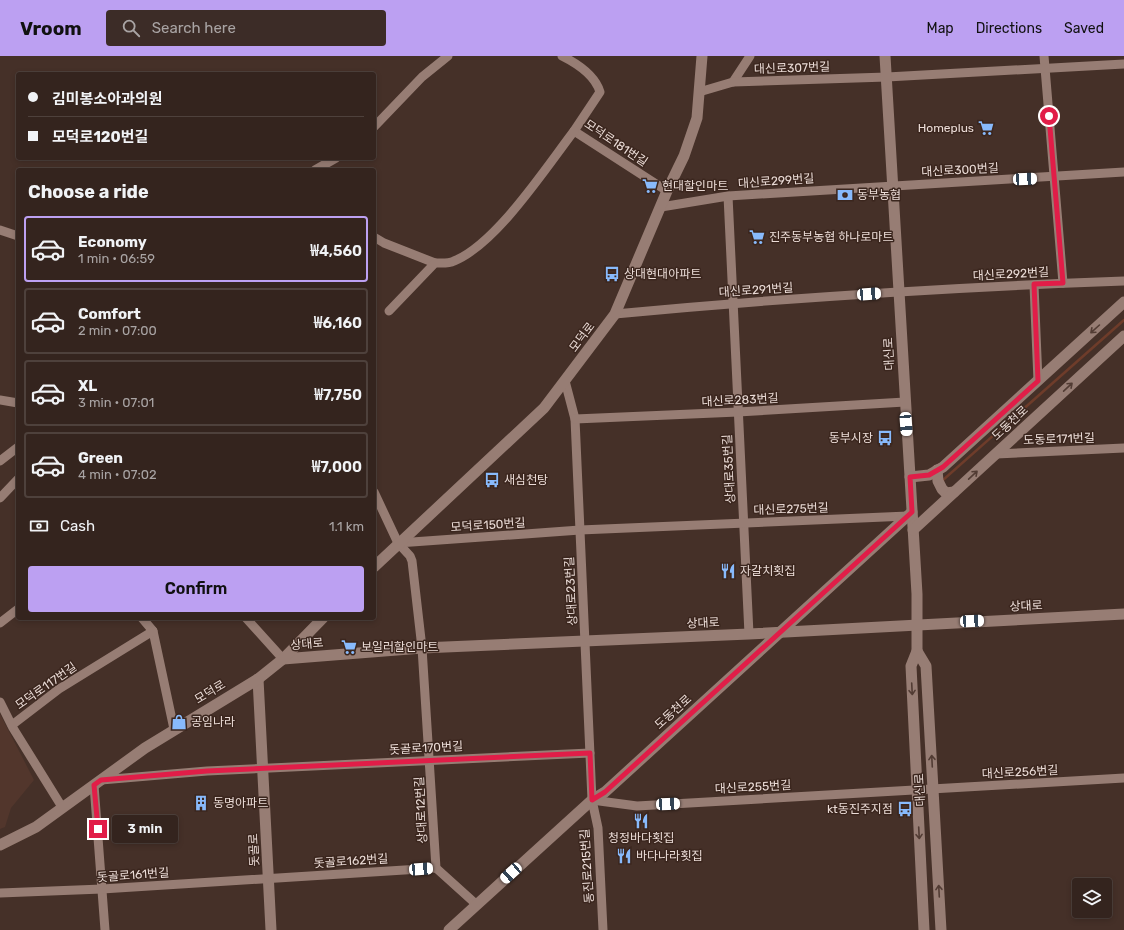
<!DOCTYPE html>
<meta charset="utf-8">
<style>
body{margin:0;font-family:Rubik,"Noto Sans KR",sans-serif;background:#3c2c27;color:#f1f3f6;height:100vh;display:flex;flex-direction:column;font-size:15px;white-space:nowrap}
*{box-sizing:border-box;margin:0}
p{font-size:13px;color:#a9a4a4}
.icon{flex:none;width:22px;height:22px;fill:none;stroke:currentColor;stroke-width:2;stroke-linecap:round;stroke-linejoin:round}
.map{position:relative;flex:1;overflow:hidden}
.panel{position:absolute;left:16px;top:112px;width:360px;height:452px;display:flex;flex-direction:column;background:#34241e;border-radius:4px;box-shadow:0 2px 6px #0003,0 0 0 1px #4e413c}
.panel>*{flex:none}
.guide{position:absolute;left:16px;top:16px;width:360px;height:88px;border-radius:4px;box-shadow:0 2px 6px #0003,0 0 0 1px #4e413c;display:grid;align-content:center;height:88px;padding:0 12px;background:#34241e}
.tools{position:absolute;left:1072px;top:822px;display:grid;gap:8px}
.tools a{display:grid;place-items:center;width:40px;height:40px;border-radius:4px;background:#34241e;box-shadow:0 2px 6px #0003,0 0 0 1px #4e413c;font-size:20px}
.end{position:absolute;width:18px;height:18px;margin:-9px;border:5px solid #e11d48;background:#fff;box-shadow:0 0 0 2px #fff}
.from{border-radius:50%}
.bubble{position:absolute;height:28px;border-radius:4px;background:#34241e;box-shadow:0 2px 6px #0003,0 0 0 1px #4e413c;font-size:13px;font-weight:600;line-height:28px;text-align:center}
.car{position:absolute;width:12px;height:24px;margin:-12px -6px;border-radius:5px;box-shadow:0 0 3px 1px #0007;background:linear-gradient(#fff 24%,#345 0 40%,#fff 0 76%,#345 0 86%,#fff 0)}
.guide b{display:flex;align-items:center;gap:14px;height:38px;font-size:15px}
.guide b+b{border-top:1px solid #4e413c}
.guide i{width:10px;height:10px;background:#f1f3f6}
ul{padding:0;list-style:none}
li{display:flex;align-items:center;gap:12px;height:66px;margin:0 8px 6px;padding:0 4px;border:2px solid #4e413c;border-radius:4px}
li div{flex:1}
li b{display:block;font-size:15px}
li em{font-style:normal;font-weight:600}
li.active{border-color:#bca0f2}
li>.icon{width:36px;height:36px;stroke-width:1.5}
h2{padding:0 12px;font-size:18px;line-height:48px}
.pay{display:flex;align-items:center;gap:10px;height:44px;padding:0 12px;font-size:15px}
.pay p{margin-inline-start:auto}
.action{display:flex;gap:8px;margin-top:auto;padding:8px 12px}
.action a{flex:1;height:46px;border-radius:4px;background:#bca0f2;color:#111;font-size:16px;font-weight:600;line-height:46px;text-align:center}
header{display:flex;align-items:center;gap:24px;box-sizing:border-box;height:56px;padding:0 20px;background:#bca0f2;color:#111}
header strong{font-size:19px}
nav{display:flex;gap:22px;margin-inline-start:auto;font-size:14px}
.search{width:280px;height:36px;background:#3c2c27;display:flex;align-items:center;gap:10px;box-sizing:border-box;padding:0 14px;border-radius:4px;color:#a9a4a4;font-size:15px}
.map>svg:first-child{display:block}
.built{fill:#52362c}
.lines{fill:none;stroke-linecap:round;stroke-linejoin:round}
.stream{stroke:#6e3c2a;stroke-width:2.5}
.minor{stroke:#977d74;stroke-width:9}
.tertiary{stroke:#977d74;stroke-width:11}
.oneway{stroke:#523c34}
.route{stroke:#e11d48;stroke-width:5}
.labels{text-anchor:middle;stroke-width:3;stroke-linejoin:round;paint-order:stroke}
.street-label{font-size:12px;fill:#ebdcd7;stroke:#3b261e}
.poi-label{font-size:12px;fill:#ebdcd7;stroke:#3b261e;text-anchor:start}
</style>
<header>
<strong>Vroom</strong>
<div class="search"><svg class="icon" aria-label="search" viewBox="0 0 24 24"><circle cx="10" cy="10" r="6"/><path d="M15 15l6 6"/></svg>Search here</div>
<nav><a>Map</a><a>Directions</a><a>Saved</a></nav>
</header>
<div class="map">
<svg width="1124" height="874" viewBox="0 0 1124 874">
<rect width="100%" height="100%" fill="#453028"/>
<path class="built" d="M0,658L34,724L11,752L5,771L0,773Z"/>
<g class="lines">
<path class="stream" d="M943,424L1124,264"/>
<g class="minor">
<path d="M562,0C576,7 595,19 600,36L574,75L667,135"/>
<path d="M1044,0L1063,227"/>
<path d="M733,26L750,0"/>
<path d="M699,36L733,26L887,21L1124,8"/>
<path d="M374,71L422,21L448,0"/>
<path d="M315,114L336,102"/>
<path d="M728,140L749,578"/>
<path d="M661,151L728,140L1124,116"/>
<path d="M0,174L18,180"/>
<path d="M374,181L384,187L435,207"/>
<path d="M1034,229L1038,325"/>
<path d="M389,255L435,207C441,207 448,208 454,205C496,188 545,113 574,75"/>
<path d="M615,258C784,242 954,231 1124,225"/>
<path d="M565,325L575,363L592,744L598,772L603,874"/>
<path d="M0,344L18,347"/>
<path d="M575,363L738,356L905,346"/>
<path d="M996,398L1124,392"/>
<path d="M0,405L18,391"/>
<path d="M374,436L398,487L410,500L412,505L422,592L436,812L477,849"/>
<path d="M0,442L18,423"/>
<path d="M398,487L580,474L908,460"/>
<path d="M142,562L153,575L174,673"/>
<path d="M246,562L283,603"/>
<path d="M0,567L18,553"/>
<path d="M0,646L13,672L62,751"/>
<path d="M12,669L59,633L153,575"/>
<path d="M101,724L207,715L590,697"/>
<path d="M94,729L105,874"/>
<path d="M592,744L637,750L1124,722"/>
<path d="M0,837L102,833L436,812"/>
</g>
<g class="tertiary">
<path d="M885,0L917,538V595L911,610L924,874"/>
<path d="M937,414L938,425L942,433L946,437L954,436"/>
<path d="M910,421L929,419L943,411L1124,246"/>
<path d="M913,474L1124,280"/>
<path d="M374,511L544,352L615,258L667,135L684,100L697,62L702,0"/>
<path d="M917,595L926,610L941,874"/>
<path d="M283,603L422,592L749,578L1124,558"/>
<path d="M258,623L271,874"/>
<path d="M0,789L36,771L145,692L258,623L283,603L323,562"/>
<path d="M449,874L592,744L605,736L912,456"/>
</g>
</g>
<defs><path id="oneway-shaft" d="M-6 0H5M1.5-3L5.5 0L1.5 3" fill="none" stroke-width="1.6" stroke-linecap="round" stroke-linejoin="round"/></defs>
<g class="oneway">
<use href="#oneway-shaft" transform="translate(1095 273) rotate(138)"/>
<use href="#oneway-shaft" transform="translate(1068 331) rotate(-43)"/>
<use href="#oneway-shaft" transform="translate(973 419) rotate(-43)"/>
<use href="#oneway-shaft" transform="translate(912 633) rotate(87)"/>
<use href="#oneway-shaft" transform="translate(932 705) rotate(-93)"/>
<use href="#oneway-shaft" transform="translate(919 777) rotate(87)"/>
<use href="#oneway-shaft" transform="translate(939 835) rotate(-93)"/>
</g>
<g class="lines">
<path class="route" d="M98,773L94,729L101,724L207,715L590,697L592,744L605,736L912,456L910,421L929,419L943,411L1038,325L1034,228L1063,227L1049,60"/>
</g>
<defs>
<symbol id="supermarket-bare" viewBox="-9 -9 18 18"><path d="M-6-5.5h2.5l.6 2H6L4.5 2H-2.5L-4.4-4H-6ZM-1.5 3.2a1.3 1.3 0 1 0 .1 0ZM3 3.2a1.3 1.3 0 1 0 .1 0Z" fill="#88bafc" stroke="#3b261e" stroke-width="2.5" paint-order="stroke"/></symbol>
<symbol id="bank-bare" viewBox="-9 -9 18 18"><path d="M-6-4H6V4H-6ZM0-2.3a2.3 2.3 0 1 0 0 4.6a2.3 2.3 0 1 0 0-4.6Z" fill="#88bafc" stroke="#3b261e" stroke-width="2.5" paint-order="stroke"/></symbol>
<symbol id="bus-bare" viewBox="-9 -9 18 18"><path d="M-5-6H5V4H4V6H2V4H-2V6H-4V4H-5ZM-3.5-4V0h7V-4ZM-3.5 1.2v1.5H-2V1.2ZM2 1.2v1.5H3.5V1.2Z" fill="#88bafc" stroke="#3b261e" stroke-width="2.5" paint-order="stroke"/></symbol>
<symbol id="restaurant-bare" viewBox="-9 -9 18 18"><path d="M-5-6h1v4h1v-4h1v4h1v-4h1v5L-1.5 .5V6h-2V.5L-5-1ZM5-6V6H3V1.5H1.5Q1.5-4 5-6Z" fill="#88bafc" stroke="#3b261e" stroke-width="2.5" paint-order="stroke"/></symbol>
<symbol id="shop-bare" viewBox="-9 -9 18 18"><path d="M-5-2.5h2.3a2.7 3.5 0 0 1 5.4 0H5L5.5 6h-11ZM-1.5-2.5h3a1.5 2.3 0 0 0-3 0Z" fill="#88bafc" stroke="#3b261e" stroke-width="2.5" paint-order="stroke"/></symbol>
<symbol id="building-bare" viewBox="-9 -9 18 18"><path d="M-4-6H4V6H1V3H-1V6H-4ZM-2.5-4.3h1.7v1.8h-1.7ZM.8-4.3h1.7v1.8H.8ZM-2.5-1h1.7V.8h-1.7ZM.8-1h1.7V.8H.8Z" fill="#88bafc" stroke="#3b261e" stroke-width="2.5" paint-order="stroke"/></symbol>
</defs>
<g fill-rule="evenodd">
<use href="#supermarket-bare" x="975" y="61" width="22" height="22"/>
<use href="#supermarket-bare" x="639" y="119" width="22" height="22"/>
<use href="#bank-bare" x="834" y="128" width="22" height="22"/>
<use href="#supermarket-bare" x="746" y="170" width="22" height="22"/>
<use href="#bus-bare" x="601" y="207" width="22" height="22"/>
<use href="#bus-bare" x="874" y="371" width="22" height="22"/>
<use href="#bus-bare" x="481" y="413" width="22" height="22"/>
<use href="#restaurant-bare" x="717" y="504" width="22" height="22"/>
<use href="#supermarket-bare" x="338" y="580" width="22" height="22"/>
<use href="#shop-bare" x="168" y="655" width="22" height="22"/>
<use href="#building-bare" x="190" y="736" width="22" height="22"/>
<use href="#bus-bare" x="894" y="742" width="22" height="22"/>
<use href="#restaurant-bare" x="630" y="754" width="22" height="22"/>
<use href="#restaurant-bare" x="613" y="789" width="22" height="22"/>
</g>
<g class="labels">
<g class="street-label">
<text transform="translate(792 12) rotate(-2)" y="4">대신로307번길</text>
<text transform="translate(616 87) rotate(34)" y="4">모덕로181번길</text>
<text transform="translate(960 114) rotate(-3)" y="4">대신로300번길</text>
<text transform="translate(776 125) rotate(-4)" y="4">대신로299번길</text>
<text transform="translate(1011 218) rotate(-3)" y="4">대신로292번길</text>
<text transform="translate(756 234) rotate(-4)" y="4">대신로291번길</text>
<text transform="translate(582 281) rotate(-53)" y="4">모덕로</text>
<text transform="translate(889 298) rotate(-93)" y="4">대신로</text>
<text transform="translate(740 344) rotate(-3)" y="4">대신로283번길</text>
<text transform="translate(1010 367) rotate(-43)" y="4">도동천로</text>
<text transform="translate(1059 383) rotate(-2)" y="4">도동로171번길</text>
<text transform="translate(729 413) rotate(-93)" y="4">상대로35번길</text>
<text transform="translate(791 453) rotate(-2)" y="4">대신로275번길</text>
<text transform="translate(488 469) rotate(-4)" y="4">모덕로150번길</text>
<text transform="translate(571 535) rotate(-93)" y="4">상대로23번길</text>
<text transform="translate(1026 550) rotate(-3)" y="4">상대로</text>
<text transform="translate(703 567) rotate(-3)" y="4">상대로</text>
<text transform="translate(307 588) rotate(-5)" y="4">상대로</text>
<text transform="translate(46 630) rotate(-35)" y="4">모덕로117번길</text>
<text transform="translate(210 636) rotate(-31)" y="4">모덕로</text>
<text transform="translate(673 656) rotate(-42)" y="4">도동천로</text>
<text transform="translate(426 692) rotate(-3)" y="4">돗골로170번길</text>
<text transform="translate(1020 716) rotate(-3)" y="4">대신로256번길</text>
<text transform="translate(753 731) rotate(-3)" y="4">대신로255번길</text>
<text transform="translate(920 734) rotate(-93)" y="4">대신로</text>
<text transform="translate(421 754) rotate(-93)" y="4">상대로12번길</text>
<text transform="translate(254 794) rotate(-93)" y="4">돗골로</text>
<text transform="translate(351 805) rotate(-4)" y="4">돗골로162번길</text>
<text transform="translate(587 810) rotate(-94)" y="4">동진로215번길</text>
<text transform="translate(133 819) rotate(-4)" y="4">돗골로161번길</text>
</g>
<g class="poi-label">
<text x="974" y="76" text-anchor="end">Homeplus</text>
<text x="662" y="134">현대할인마트</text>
<text x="857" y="143">동부농협</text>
<text x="769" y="185">진주동부농협 하나로마트</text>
<text x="624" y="222">상대현대아파트</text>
<text x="873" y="386" text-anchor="end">동부시장</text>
<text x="504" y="428">새심천탕</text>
<text x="740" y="519">자갈치횟집</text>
<text x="361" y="595">보일러할인마트</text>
<text x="191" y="670">공임나라</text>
<text x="213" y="751">동명아파트</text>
<text x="893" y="757" text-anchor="end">kt동진주지점</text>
<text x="641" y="786" text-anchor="middle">청정바다횟집</text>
<text x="636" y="804">바다나라횟집</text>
</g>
</g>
</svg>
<div class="tools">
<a><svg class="icon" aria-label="layers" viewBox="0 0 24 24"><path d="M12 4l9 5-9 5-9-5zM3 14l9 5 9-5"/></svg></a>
</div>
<i class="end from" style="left:1049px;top:60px"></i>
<i class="end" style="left:98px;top:773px"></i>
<div class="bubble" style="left:112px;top:759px;width:66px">3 min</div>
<i class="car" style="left:1025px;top:123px;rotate:87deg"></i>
<i class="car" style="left:869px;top:238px;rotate:86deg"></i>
<i class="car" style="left:906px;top:368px;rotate:176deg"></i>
<i class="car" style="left:972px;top:565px;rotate:87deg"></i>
<i class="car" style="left:668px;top:748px;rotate:87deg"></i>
<i class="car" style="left:421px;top:813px;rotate:86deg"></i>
<i class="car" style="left:511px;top:817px;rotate:228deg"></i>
<div class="guide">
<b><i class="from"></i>김미봉소아과의원</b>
<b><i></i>모덕로120번길</b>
</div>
<section class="panel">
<h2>Choose a ride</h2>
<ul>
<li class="active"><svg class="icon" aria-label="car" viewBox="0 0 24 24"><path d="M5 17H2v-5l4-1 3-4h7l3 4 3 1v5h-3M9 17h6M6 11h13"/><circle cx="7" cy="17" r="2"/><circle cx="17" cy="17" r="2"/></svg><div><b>Economy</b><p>1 min · 06:59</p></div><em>₩4,560</em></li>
<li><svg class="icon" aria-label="car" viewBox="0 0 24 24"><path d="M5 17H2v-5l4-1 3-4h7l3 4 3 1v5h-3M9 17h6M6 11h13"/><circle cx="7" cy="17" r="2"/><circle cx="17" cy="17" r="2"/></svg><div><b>Comfort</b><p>2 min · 07:00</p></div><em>₩6,160</em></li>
<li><svg class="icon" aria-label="car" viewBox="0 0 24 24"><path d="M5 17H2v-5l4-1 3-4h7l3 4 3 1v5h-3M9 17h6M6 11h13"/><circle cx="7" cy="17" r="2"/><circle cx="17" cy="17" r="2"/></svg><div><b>XL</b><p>3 min · 07:01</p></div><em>₩7,750</em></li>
<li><svg class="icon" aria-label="car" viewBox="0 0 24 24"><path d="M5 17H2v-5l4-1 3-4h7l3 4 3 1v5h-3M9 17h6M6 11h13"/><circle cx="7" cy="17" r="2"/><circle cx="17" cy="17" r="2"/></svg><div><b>Green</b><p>4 min · 07:02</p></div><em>₩7,000</em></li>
</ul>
<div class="pay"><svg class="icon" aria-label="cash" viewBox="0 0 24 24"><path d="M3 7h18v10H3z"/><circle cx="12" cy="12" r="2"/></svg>Cash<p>1.1 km</p></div>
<div class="action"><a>Confirm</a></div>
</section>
</div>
